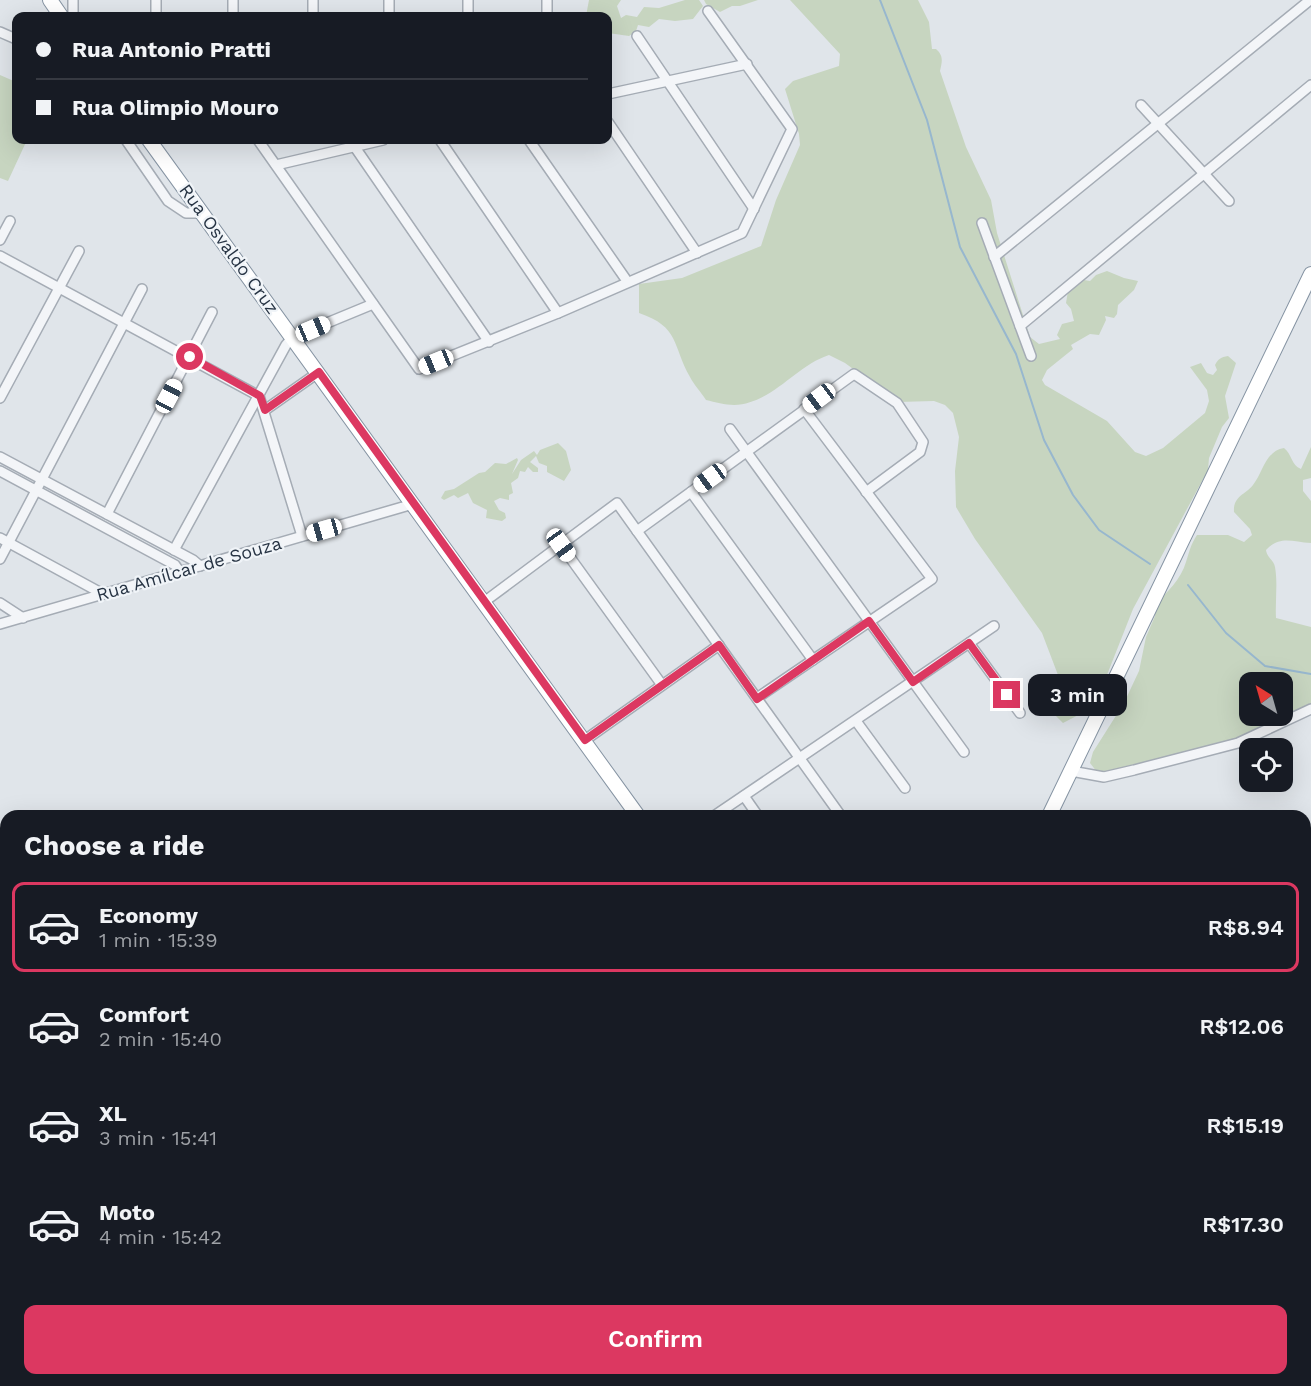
<!DOCTYPE html>
<meta charset="utf-8">
<style>
body{margin:0;font-family:"Work Sans",sans-serif;background:#242831;color:#f1f3f6;height:100vh;display:flex;flex-direction:column;font-size:22px;white-space:nowrap}
*{box-sizing:border-box;margin:0}
p{font-size:20px;color:#9ea1a6}
.icon{flex:none;width:33px;height:33px;fill:none;stroke:currentColor;stroke-width:2;stroke-linecap:round;stroke-linejoin:round}
.map{position:relative;flex:1;overflow:hidden}
.sheet{position:absolute;left:0px;top:810px;width:1311px;height:576px;display:flex;flex-direction:column;background:#171b24;border-radius:18px 18px 0 0;box-shadow:0 6px 24px #0002}
.sheet>*{flex:none}
.top-card{position:absolute;left:12px;top:12px;width:600px;height:132px;border-radius:12px;box-shadow:0 6px 24px #0002;display:grid;align-content:center;height:132px;padding:0 24px;background:#171b24}
.needle{width:39px;rotate:323deg}
.controls{position:absolute;left:1239px;top:672px;display:grid;gap:12px}
.controls a{display:grid;place-items:center;width:54px;height:54px;border-radius:12px;background:#171b24;box-shadow:0 6px 24px #0002;font-size:30px}
.end{position:absolute;width:27px;height:27px;margin:-14px;border:8px solid #dc3861;background:#fff;box-shadow:0 0 0 3px #fff}
.from{border-radius:50%}
.bubble{position:absolute;height:42px;border-radius:12px;background:#171b24;box-shadow:0 6px 24px #0002;font-size:20px;font-weight:600;line-height:42px;text-align:center}
.car{position:absolute;width:18px;height:36px;margin:-18px -9px;border-radius:8px;box-shadow:0 0 4px 2px #0007;background:linear-gradient(#fff 24%,#345 0 40%,#fff 0 76%,#345 0 86%,#fff 0)}
.top-card b{display:flex;align-items:center;gap:21px;height:57px;font-size:22px}
.top-card b+b{border-top:2px solid #363941}
.top-card i{width:15px;height:15px;background:#f1f3f6}
ul{padding:0;list-style:none}
li{display:flex;align-items:center;gap:18px;height:90px;margin:0 12px 9px;padding:0 12px;border:3px solid transparent;border-radius:12px}
li div{flex:1}
li b{display:block;font-size:22px}
li em{font-style:normal;font-weight:600}
li.on{border-color:#dc3861}
li>.icon{width:54px;height:54px;stroke-width:1.5}
h2{padding:0 24px;font-size:27px;line-height:72px}
.button{display:flex;gap:12px;margin-top:auto;padding:12px 24px}
.button a{flex:1;height:69px;border-radius:12px;background:#dc3861;color:#fff;font-size:24px;font-weight:600;line-height:69px;text-align:center}
.map>svg:first-child{display:block}
.green{fill:#c7d5c0;fill-rule:evenodd}
.lines{fill:none;stroke-linecap:round;stroke-linejoin:round}
.stream{stroke:#97b7ce;stroke-width:2}
.minor-casing{stroke:#a5acb5;stroke-width:12}
.major-casing{stroke:#9eaab7;stroke-width:15}
.highway-casing{stroke:#8694a3;stroke-width:16}
.minor{stroke:#f3f5f8;stroke-width:9}
.major{stroke:#fff;stroke-width:12}
.highway{stroke:#fff;stroke-width:14}
.route{stroke:#dc3861;stroke-width:8}
.labels{text-anchor:middle;stroke-width:4.5;stroke-linejoin:round;paint-order:stroke}
.street-label{font-size:18px;fill:#273444;stroke:#f0f4f8}
</style>
<div class="map">
<svg width="1311" height="1386" viewBox="0 0 1311 1386">
<rect width="100%" height="100%" fill="#e0e5ea"/>
<g class="green">
<path d="M589,0H621L617,6L621,18L626,15L637,17L644,7L659,8L685,0H699L703,6L693,19L675,21L659,19L649,27L638,25L636,31L629,36L608,33V16H586Z"/>
<path d="M704,0H758L740,6H732L720,12L706,4Z"/>
<path d="M790,0H918L929,22L932,49H936C944,56 942,62 940,71L966,147L991,200L997,233L1030,337L1039,344L1060,339L1057,335L1062,324L1074,321L1071,309L1066,303L1068,291L1074,283L1078,285L1084,280L1090,281L1096,275L1107,271L1124,278L1138,281L1134,290L1118,305L1117,314L1114,318L1105,316L1106,320L1099,335L1090,334L1071,345L1073,349L1047,370L1042,380L1045,385L1107,421L1135,452L1146,456L1163,448L1205,413L1209,401L1207,390L1190,367L1201,363L1207,373L1213,375L1217,370L1215,365C1218,359 1221,357 1228,356L1236,363L1225,396L1229,418L1222,427L1209,458L1208,470L1133,609L1103,685L1088,710L1063,723L1051,711L1058,675L1042,633L975,539L956,507L955,471L959,437L953,413L945,405L934,401L898,402L845,363L829,355C795,366 772,404 734,405C725,405 715,402 706,400C701,392 694,385 690,377C672,345 680,327 639,313V284L682,278L761,246L776,200L800,145L799,134L785,89L793,81L839,66L840,54Z"/>
<path d="M0,75L16,82V140H27L8,181L0,178Z"/>
<path d="M558,443L566,451L571,470L564,481L547,472V466L539,463L536,456L530,462L538,468V472H533L528,467L525,472L520,471L518,478L511,483L513,493L509,495V500L500,498L494,501L499,510L505,513L506,518L502,521L486,518L487,510L473,503L468,493L458,498L454,495L444,500L441,498L445,491L454,489L479,473L485,472L495,463L506,464L517,458L518,460L512,474L521,460L534,451L537,455L540,450Z"/>
<path d="M1311,447V478L1303,480V491L1311,501V543C1292,542 1280,535 1266,550C1267,558 1274,560 1275,567C1278,584 1275,601 1276,618L1311,627V706L1246,737L1120,771L1097,772L1090,763L1093,752L1124,703L1139,671L1146,637L1155,616L1154,605C1167,593 1181,579 1186,562C1190,550 1190,546 1197,535H1228L1244,542L1252,535L1250,529L1234,512C1233,496 1245,495 1253,485C1263,473 1265,451 1284,448C1292,454 1291,465 1301,469ZM1250,682H1282V716H1250Z"/>
<path d="M597,1380H769L766,1386H591Z"/>
</g>
<g class="lines">
<g class="stream">
<path d="M880,0L927,120L960,247L1016,354L1044,440L1073,495L1099,530L1150,564"/>
<path d="M1188,585L1226,633L1265,666L1311,674"/>
</g>
<defs>
<g id="minor">
<path d="M156,0V16"/>
<path d="M313,0V16"/>
<path d="M73,16V0"/>
<path d="M233,16V0"/>
<path d="M389,16V0"/>
<path d="M468,16V0"/>
<path d="M547,16V0"/>
<path d="M0,32L16,39"/>
<path d="M637,36L754,209"/>
<path d="M608,94L747,64"/>
<path d="M1141,105L1229,201"/>
<path d="M608,122L697,253"/>
<path d="M126,140L168,201L186,213H204"/>
<path d="M258,140L419,369L558,313L742,233L792,129L708,11"/>
<path d="M350,140L489,342"/>
<path d="M440,140L558,313"/>
<path d="M529,140L627,281"/>
<path d="M276,165L383,140"/>
<path d="M982,223L1031,356"/>
<path d="M0,240L10,221"/>
<path d="M0,256L259,396L302,536"/>
<path d="M994,257L1310,0"/>
<path d="M1020,326L1311,85"/>
<path d="M0,398L79,251"/>
<path d="M265,410L319,372"/>
<path d="M730,429L964,752"/>
<path d="M0,457L193,560L200,566"/>
<path d="M0,471L175,565L180,572"/>
<path d="M691,492L813,660"/>
<path d="M107,514L212,312"/>
<path d="M637,531L854,374L897,403L923,442L920,452L866,492"/>
<path d="M0,538L103,594"/>
<path d="M561,545L662,685"/>
<path d="M174,550L286,345L293,337L373,304"/>
<path d="M0,559L142,289"/>
<path d="M484,602L617,503L841,816"/>
<path d="M0,603L23,618"/>
<path d="M0,624L413,504"/>
<path d="M969,643L1020,713"/>
<path d="M757,698L932,579L804,409"/>
<path d="M856,721L905,788"/>
<path d="M585,740L719,645"/>
<path d="M1071,771L1104,777L1134,770L1238,743L1311,709"/>
<path d="M744,796L758,816"/>
<path d="M714,816L994,626"/>
<path d="M1305,1075L1311,1070"/>
</g>
<path id="major" d="M775,1386L778,1380"/>
<g id="highway">
<path d="M50,0L61,16"/>
<path d="M149,140L638,816"/>
<path d="M1049,816L1311,274"/>
<path d="M1045,1380L1050,1386"/>
</g>
</defs>
<use href="#minor" class="minor-casing"/>
<use href="#major" class="major-casing"/>
<use href="#highway" class="highway-casing"/>
<use href="#minor" class="minor"/>
<use href="#major" class="major"/>
<use href="#highway" class="highway"/>
</g>
<g class="lines">
<path class="route" d="M190,357L260,396L265,410L319,372L585,740L719,645L757,699L869,621L913,682L969,643L1007,695"/>
</g>
<g class="labels">
<g class="street-label">
<text transform="translate(229 249) rotate(54)" y="6">Rua Osvaldo Cruz</text>
<text transform="translate(189 569) rotate(-16)" y="6">Rua Amílcar de Souza</text>
</g>
</g>
</svg>
<div class="controls">
<a><svg class="needle" viewBox="-14 -14 28 28"><path d="M0-13l5 13h-10z" fill="#e53935"/><path d="M0 13l5-13h-10z" fill="#9ea1a6"/></svg></a>
<a><svg class="icon" aria-label="locate" viewBox="0 0 24 24"><circle cx="12" cy="12" r="6"/><path d="M12 2v4M12 18v4M2 12h4M18 12h4"/></svg></a>
</div>
<i class="end from" style="left:190px;top:357px"></i>
<i class="end" style="left:1007px;top:695px"></i>
<div class="bubble" style="left:1028px;top:674px;width:99px">3 min</div>
<i class="car" style="left:313px;top:329px;rotate:67deg"></i>
<i class="car" style="left:436px;top:362px;rotate:248deg"></i>
<i class="car" style="left:169px;top:396px;rotate:28deg"></i>
<i class="car" style="left:819px;top:398px;rotate:233deg"></i>
<i class="car" style="left:710px;top:478px;rotate:234deg"></i>
<i class="car" style="left:324px;top:530px;rotate:254deg"></i>
<i class="car" style="left:561px;top:545px;rotate:144deg"></i>
<div class="top-card">
<b><i class="from"></i>Rua Antonio Pratti</b>
<b><i></i>Rua Olimpio Mouro</b>
</div>
<section class="sheet">
<h2>Choose a ride</h2>
<ul>
<li class="on"><svg class="icon" aria-label="car" viewBox="0 0 24 24"><path d="M5 17H2v-5l4-1 3-4h7l3 4 3 1v5h-3M9 17h6M6 11h13"/><circle cx="7" cy="17" r="2"/><circle cx="17" cy="17" r="2"/></svg><div><b>Economy</b><p>1 min · 15:39</p></div><em>R$8.94</em></li>
<li><svg class="icon" aria-label="car" viewBox="0 0 24 24"><path d="M5 17H2v-5l4-1 3-4h7l3 4 3 1v5h-3M9 17h6M6 11h13"/><circle cx="7" cy="17" r="2"/><circle cx="17" cy="17" r="2"/></svg><div><b>Comfort</b><p>2 min · 15:40</p></div><em>R$12.06</em></li>
<li><svg class="icon" aria-label="car" viewBox="0 0 24 24"><path d="M5 17H2v-5l4-1 3-4h7l3 4 3 1v5h-3M9 17h6M6 11h13"/><circle cx="7" cy="17" r="2"/><circle cx="17" cy="17" r="2"/></svg><div><b>XL</b><p>3 min · 15:41</p></div><em>R$15.19</em></li>
<li><svg class="icon" aria-label="car" viewBox="0 0 24 24"><path d="M5 17H2v-5l4-1 3-4h7l3 4 3 1v5h-3M9 17h6M6 11h13"/><circle cx="7" cy="17" r="2"/><circle cx="17" cy="17" r="2"/></svg><div><b>Moto</b><p>4 min · 15:42</p></div><em>R$17.30</em></li>
</ul>
<div class="button"><a>Confirm</a></div>
</section>
</div>
